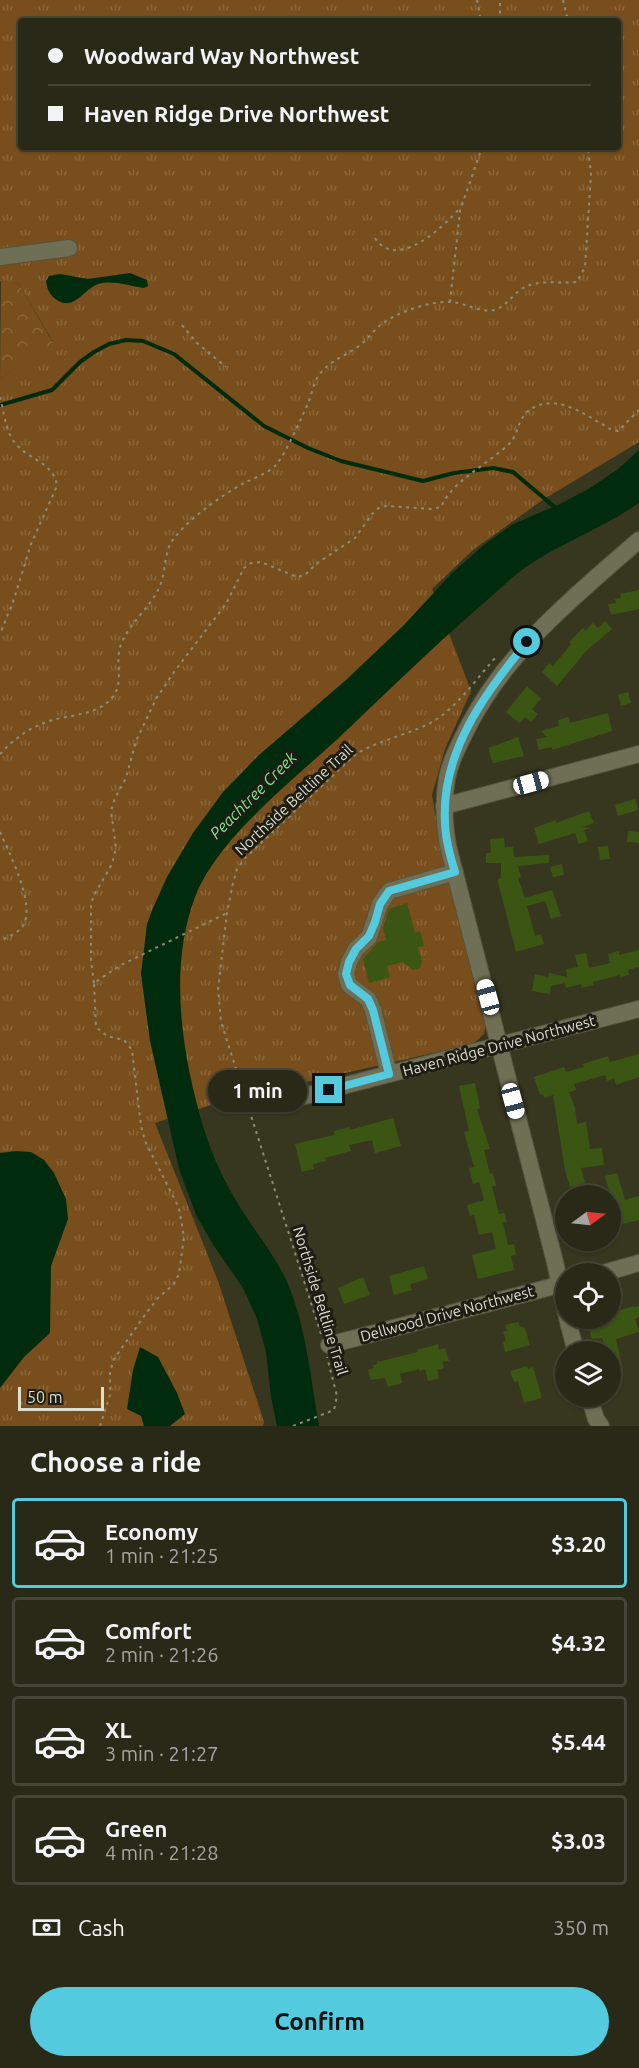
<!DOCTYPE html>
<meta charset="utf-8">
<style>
body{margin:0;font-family:Ubuntu,sans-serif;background:#313121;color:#f1f3f6;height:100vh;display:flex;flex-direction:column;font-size:22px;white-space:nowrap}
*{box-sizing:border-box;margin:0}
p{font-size:20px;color:#a5a6a2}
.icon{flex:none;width:33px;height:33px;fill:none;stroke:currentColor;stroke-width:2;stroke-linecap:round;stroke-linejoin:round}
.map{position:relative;height:1426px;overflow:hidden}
.sheet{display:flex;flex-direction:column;background:#292918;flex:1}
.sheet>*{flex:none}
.guide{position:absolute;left:18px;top:18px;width:603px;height:132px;border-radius:6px;box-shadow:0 2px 4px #0004,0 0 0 2px #454537;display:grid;align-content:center;height:132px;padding:0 30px;background:#292918}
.needle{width:39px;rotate:75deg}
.controls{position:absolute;left:555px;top:1185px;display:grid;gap:12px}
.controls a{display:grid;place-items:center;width:66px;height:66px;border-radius:50%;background:#292918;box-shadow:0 2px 4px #0004,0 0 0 2px #454537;font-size:30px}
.scale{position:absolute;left:18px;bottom:15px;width:86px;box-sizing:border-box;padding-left:6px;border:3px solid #deded0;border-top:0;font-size:16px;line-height:21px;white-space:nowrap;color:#deded0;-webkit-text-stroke:4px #1d1d13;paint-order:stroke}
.end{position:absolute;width:27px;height:27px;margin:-14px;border:8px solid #54cade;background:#111;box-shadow:0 0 0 3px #111}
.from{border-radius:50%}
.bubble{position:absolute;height:42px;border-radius:21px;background:#292918;box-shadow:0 2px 4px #0004,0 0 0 2px #454537;font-size:20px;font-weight:700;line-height:42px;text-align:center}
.car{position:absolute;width:18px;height:36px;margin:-18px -9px;border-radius:8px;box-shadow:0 0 4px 2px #0007;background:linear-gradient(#fff 24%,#345 0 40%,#fff 0 76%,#345 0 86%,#fff 0)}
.guide b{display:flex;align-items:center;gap:21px;height:57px;font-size:22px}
.guide b+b{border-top:2px solid #454537}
.guide i{width:15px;height:15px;background:#f1f3f6}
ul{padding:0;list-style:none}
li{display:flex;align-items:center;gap:18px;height:90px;margin:0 12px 9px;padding:0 18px;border:3px solid #454537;border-radius:6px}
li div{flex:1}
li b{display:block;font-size:22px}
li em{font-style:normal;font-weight:700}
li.active{border-color:#54cade}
li>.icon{width:54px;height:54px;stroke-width:1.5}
h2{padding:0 30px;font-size:27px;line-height:72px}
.pay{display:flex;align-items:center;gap:15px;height:66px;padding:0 30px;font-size:22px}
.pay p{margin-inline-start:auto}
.button{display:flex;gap:12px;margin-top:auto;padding:12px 30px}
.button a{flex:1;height:69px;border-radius:36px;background:#54cade;color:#111;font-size:24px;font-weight:700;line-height:69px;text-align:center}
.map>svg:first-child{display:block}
.grass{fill:url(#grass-tufts);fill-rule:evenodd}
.park{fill:url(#park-crowns)}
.water{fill:#002c0d}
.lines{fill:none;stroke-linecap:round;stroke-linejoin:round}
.stream{stroke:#002c0d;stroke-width:4}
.building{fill:#3b5612}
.minor-casing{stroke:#545440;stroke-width:18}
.path{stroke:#8c8c7a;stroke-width:2;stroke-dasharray:3 4.5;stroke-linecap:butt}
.minor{stroke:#6f6f56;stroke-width:16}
.route{stroke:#54cade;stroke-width:8}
.labels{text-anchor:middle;stroke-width:6;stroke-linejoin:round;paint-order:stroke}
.street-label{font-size:15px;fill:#deded0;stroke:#1d1d13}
.water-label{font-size:16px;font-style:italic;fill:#7fe995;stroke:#1d1d13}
</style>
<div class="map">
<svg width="639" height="1426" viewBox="0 0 639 1426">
<defs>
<pattern id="grass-tufts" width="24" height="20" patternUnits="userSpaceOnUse" patternTransform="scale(1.5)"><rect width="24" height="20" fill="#784e1c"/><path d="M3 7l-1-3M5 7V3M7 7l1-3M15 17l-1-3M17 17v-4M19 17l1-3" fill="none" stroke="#8b673c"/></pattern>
<pattern id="park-crowns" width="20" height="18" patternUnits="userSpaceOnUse" patternTransform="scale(1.5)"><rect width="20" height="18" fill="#784e1c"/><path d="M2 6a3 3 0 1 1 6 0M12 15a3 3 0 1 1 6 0" fill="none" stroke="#8b673c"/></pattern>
</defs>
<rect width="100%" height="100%" fill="#373720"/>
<path class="grass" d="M0,0H639V442L544,499L473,550L432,589L471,691L445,749L432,795L440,842L456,911L486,1024L484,1034L473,1044L227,1100L155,1123L218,1281L264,1422L263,1426H0V379L53,342L19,284L0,281ZM21,21H618V147H21Z"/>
<path class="park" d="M1,280L19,284L53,343L0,379Z"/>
<g class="water">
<path d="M130,273L147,280L148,286L144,288C130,286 116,281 102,283C84,286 76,312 57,300C50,296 47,289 46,281L49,276L60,274L88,279Z"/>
<path d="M639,450V503C603,528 560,543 523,569C505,583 488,600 470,615C428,652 388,691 347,730C299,776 219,835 195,897C168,969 182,1054 203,1126C212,1157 227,1187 245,1215C260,1238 277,1259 288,1284C306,1327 311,1380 319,1426H277L271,1397L266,1352L257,1319L243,1288L214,1246L197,1217L179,1169L150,1041L141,974L147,924L153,908L167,877L193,833L223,792L259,755L346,680L404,625L452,573L485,544L513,524L560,504L590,488L618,469Z"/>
<path d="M16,1151L31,1152L44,1160L54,1173L66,1199L68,1219L51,1266L50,1333L24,1357L0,1388V1153Z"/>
<path d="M140,1347L158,1357L177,1393L185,1414L170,1426H144L141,1416L127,1409L133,1370Z"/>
</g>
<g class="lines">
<path class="stream" d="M0,405L52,390L80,362L94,352L109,344L126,340L143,341L174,354L264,426L308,448L341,461L423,481L454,473L493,468L513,472L557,509"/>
</g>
<g class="building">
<path d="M639,590V609L611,615L608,604L616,603L615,599L621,598L620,594Z"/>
<path d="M605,621L612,629L587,650L557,686L542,672L549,663L553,666L571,644L569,642L583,628L585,631L593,623L598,628Z"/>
<path d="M527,686L541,699L532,709L538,714L531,722L525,717L519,723L506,712Z"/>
<path d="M628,692L631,703L621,706L618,695Z"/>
<path d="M608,713L612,731L552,750V747L539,750L536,739L547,737L541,731L559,726L558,720L568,717L570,723Z"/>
<path d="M518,737L524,756L493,763L488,748Z"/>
<path d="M635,799L638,810L618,816L615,805Z"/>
<path d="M589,811L594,823L582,827L590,828L584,830L588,841L579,844L575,833L539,844L534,828L556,820V823Z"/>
<path d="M628,831L639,832V843L627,842Z"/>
<path d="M504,838L505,847H513L514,857L549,855V863L518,866L521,877L518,878L525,898L552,890L561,916L551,919L545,901L527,906L535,936L541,934L544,944L516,952L498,882V879L501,878V863H486V853H491L490,839Z"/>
<path d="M608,846L610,859L600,860L598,847Z"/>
<path d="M562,864L564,875L553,877L550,867Z"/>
<path d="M407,903L415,933L420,931L424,946L418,947L422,961L420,968L413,970L403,962L387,966L390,977L369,983L363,959L378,942L386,940L383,928L389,909Z"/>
<path d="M639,950V967L628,970L629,975L620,977V975L593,982V985L582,988L581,984L566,988L565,983L551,986L550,994L532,991L535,974L548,977L549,973L567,977L566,969L578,967L575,955L586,953L589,968L610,963L608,954L619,951V955Z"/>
<path d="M639,1054V1077L616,1085L614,1079L607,1081L605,1075L574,1084L576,1090L569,1092L575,1108L577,1124L586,1122L590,1149L602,1148L604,1165L581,1168L585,1183L570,1187L565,1170L553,1095L544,1098L543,1094L540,1095L534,1077L564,1067L566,1072L584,1067L583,1064L608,1056L610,1062Z"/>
<path d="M475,1083L480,1108L477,1109L490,1149L484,1150L490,1174L493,1173L496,1186H492L499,1214L504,1213L507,1222L503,1223L508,1245L514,1244L516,1255L511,1256L514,1270L478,1279L472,1255L496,1249L492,1232L479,1235L474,1215L470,1216L467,1205L484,1200L479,1182L473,1184L469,1168L474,1167L464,1132L469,1131L459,1086Z"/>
<path d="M393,1118L401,1146L375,1153L372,1140L349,1145L351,1151L325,1158L326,1161L313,1164L314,1169L302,1172L295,1144L334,1135V1131L350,1127V1130Z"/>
<path d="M617,1173L625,1200L639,1196V1220L610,1227V1204H613L605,1176Z"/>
<path d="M424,1266L428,1279L410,1284L412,1290L394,1295L389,1276Z"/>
<path d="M363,1277L370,1295L344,1304L338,1288Z"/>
<path d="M634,1306V1307L639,1306V1317L635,1319L639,1332L616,1339L623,1369L610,1373V1352H606L602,1338L592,1339L586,1318H616L614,1312Z"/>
<path d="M518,1322L520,1327L525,1328L530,1345L505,1352L503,1342L506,1341L503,1332L507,1331L505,1325Z"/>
<path d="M438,1344L439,1350L445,1348L449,1361L442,1362L444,1368L437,1370L439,1378L428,1381L425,1369L419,1371V1369L400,1374L402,1383L388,1387L385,1378L371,1380L368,1370L374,1368L373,1365L377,1364V1362L418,1352L417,1350Z"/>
<path d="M527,1366L528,1369L533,1367L542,1398L524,1403L518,1381L514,1382L510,1371Z"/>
</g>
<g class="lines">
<defs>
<g id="minor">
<path d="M0,257L69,248"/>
<path d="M444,806L639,754"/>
<path d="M389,1074L373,1010L368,999L349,985L346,974L349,962L356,949L369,937L380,904L389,891L455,872"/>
<path d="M289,1100L639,1009"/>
<path d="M600,1274L639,1263"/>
<path d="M566,1313L555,1262L448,846C444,823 443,801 447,778C451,759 461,741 470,723C510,648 575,596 639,540"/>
<path d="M567,1318L576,1352"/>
<path d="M329,1345L566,1283"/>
<path d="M589,1396L596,1419L601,1426"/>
</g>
</defs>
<use href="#minor" class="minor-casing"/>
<g class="path">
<path d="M477,0L481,21"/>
<path d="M563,0L568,21"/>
<path d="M500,21V0"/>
<path d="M375,238C397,272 444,226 460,208"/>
<path d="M450,302L460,211L482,147"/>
<path d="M182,325L197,343L226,367"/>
<path d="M0,397C4,411 5,430 15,443C28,460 54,462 57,486L31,544L14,599L0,634"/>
<path d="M0,754C12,741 27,729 44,723C66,714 94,717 111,699C125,684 115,664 120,647C128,624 148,610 158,590C165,577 164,561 169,547C178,525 224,494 244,483C254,478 269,473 276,465C286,453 303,415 309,401C312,393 314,382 319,375C329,361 345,356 359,346C366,341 372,333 378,327C394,313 429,301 450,302C464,302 480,313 494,310C506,307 513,294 523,288C539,279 559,284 577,282L585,267L591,175L588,147"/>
<path d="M0,832C9,853 36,904 23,926C18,933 8,937 0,941"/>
<path d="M94,983L91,961V906L93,897L112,864L116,848L111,811L115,798L126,778L136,741L156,699L174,672L226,604L244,568L251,563L261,562L297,577L305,575L316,564L355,538L372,514L380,507L387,506L432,509L441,507C443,503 445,499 448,495C464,475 490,462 509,444C518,436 517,421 527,412C554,389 588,417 612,430L618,431L639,410"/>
<path d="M246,1100L277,1092"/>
<path d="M321,1334L221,1022L218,989L227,913L233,883L237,869L245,858L356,754C381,739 409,735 434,721C459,705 476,679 496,657"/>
<path d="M100,1426L110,1395V1372L114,1359L147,1312L158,1298L174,1284L179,1274L184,1237L179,1208L145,1141L141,1126L132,1050L124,1040L107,1036L96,1027L94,983L121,965L227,913"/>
<path d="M293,1426L334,1410L337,1396L327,1357"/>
</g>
<use href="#minor" class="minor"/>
</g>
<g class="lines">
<path class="route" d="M329,1090L389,1074L373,1010L368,999L350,985L346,974L349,962L356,949L369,936L375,922L380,904L389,891L455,872C450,856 445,839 445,822C441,752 485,693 527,642"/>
</g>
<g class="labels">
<g class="street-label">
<text transform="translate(294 800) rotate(-43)" y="5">Northside Beltline Trail</text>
<text transform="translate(499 1046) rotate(-15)" y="5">Haven Ridge Drive Northwest</text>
<text transform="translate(320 1301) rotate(73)" y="5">Northside Beltline Trail</text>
<text transform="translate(447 1314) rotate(-15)" y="5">Dellwood Drive Northwest</text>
</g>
<g class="water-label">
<text transform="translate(253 795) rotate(-45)" y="6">Peachtree Creek</text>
</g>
</g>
</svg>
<div class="controls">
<a><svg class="needle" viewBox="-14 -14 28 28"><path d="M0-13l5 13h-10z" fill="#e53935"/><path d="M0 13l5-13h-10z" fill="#a5a6a2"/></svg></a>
<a><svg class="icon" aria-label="locate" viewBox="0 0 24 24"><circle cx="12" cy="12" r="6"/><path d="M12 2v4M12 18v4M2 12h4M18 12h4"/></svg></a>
<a><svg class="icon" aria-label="layers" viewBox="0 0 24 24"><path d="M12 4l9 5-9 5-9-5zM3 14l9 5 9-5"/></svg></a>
</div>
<div class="scale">50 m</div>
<i class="end from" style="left:527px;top:642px"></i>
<i class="end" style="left:329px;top:1090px"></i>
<div class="bubble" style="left:208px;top:1070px;width:99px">1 min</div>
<i class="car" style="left:531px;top:783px;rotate:75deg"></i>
<i class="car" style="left:488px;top:997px;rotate:345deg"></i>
<i class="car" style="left:513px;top:1101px;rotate:165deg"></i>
<div class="guide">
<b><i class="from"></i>Woodward Way Northwest</b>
<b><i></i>Haven Ridge Drive Northwest</b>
</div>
</div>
<section class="sheet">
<h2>Choose a ride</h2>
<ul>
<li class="active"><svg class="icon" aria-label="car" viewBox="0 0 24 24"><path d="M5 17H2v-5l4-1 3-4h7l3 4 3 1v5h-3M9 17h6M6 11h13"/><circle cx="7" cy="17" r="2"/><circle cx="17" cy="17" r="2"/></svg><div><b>Economy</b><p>1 min · 21:25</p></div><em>$3.20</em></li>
<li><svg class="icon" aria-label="car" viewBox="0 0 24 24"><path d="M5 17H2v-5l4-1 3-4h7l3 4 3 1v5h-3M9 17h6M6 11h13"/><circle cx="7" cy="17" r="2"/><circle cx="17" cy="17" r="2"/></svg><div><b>Comfort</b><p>2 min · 21:26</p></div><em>$4.32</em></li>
<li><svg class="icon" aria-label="car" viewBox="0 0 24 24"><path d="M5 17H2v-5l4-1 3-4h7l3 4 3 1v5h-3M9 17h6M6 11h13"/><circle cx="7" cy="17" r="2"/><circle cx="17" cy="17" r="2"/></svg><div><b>XL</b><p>3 min · 21:27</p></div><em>$5.44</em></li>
<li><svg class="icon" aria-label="car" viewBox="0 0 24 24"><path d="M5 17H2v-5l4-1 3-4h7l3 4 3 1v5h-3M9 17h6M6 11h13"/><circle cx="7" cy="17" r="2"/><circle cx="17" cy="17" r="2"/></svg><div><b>Green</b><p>4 min · 21:28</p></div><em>$3.03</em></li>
</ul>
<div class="pay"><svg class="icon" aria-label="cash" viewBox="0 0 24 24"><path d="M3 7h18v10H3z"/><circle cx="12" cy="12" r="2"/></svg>Cash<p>350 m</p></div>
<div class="button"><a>Confirm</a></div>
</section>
